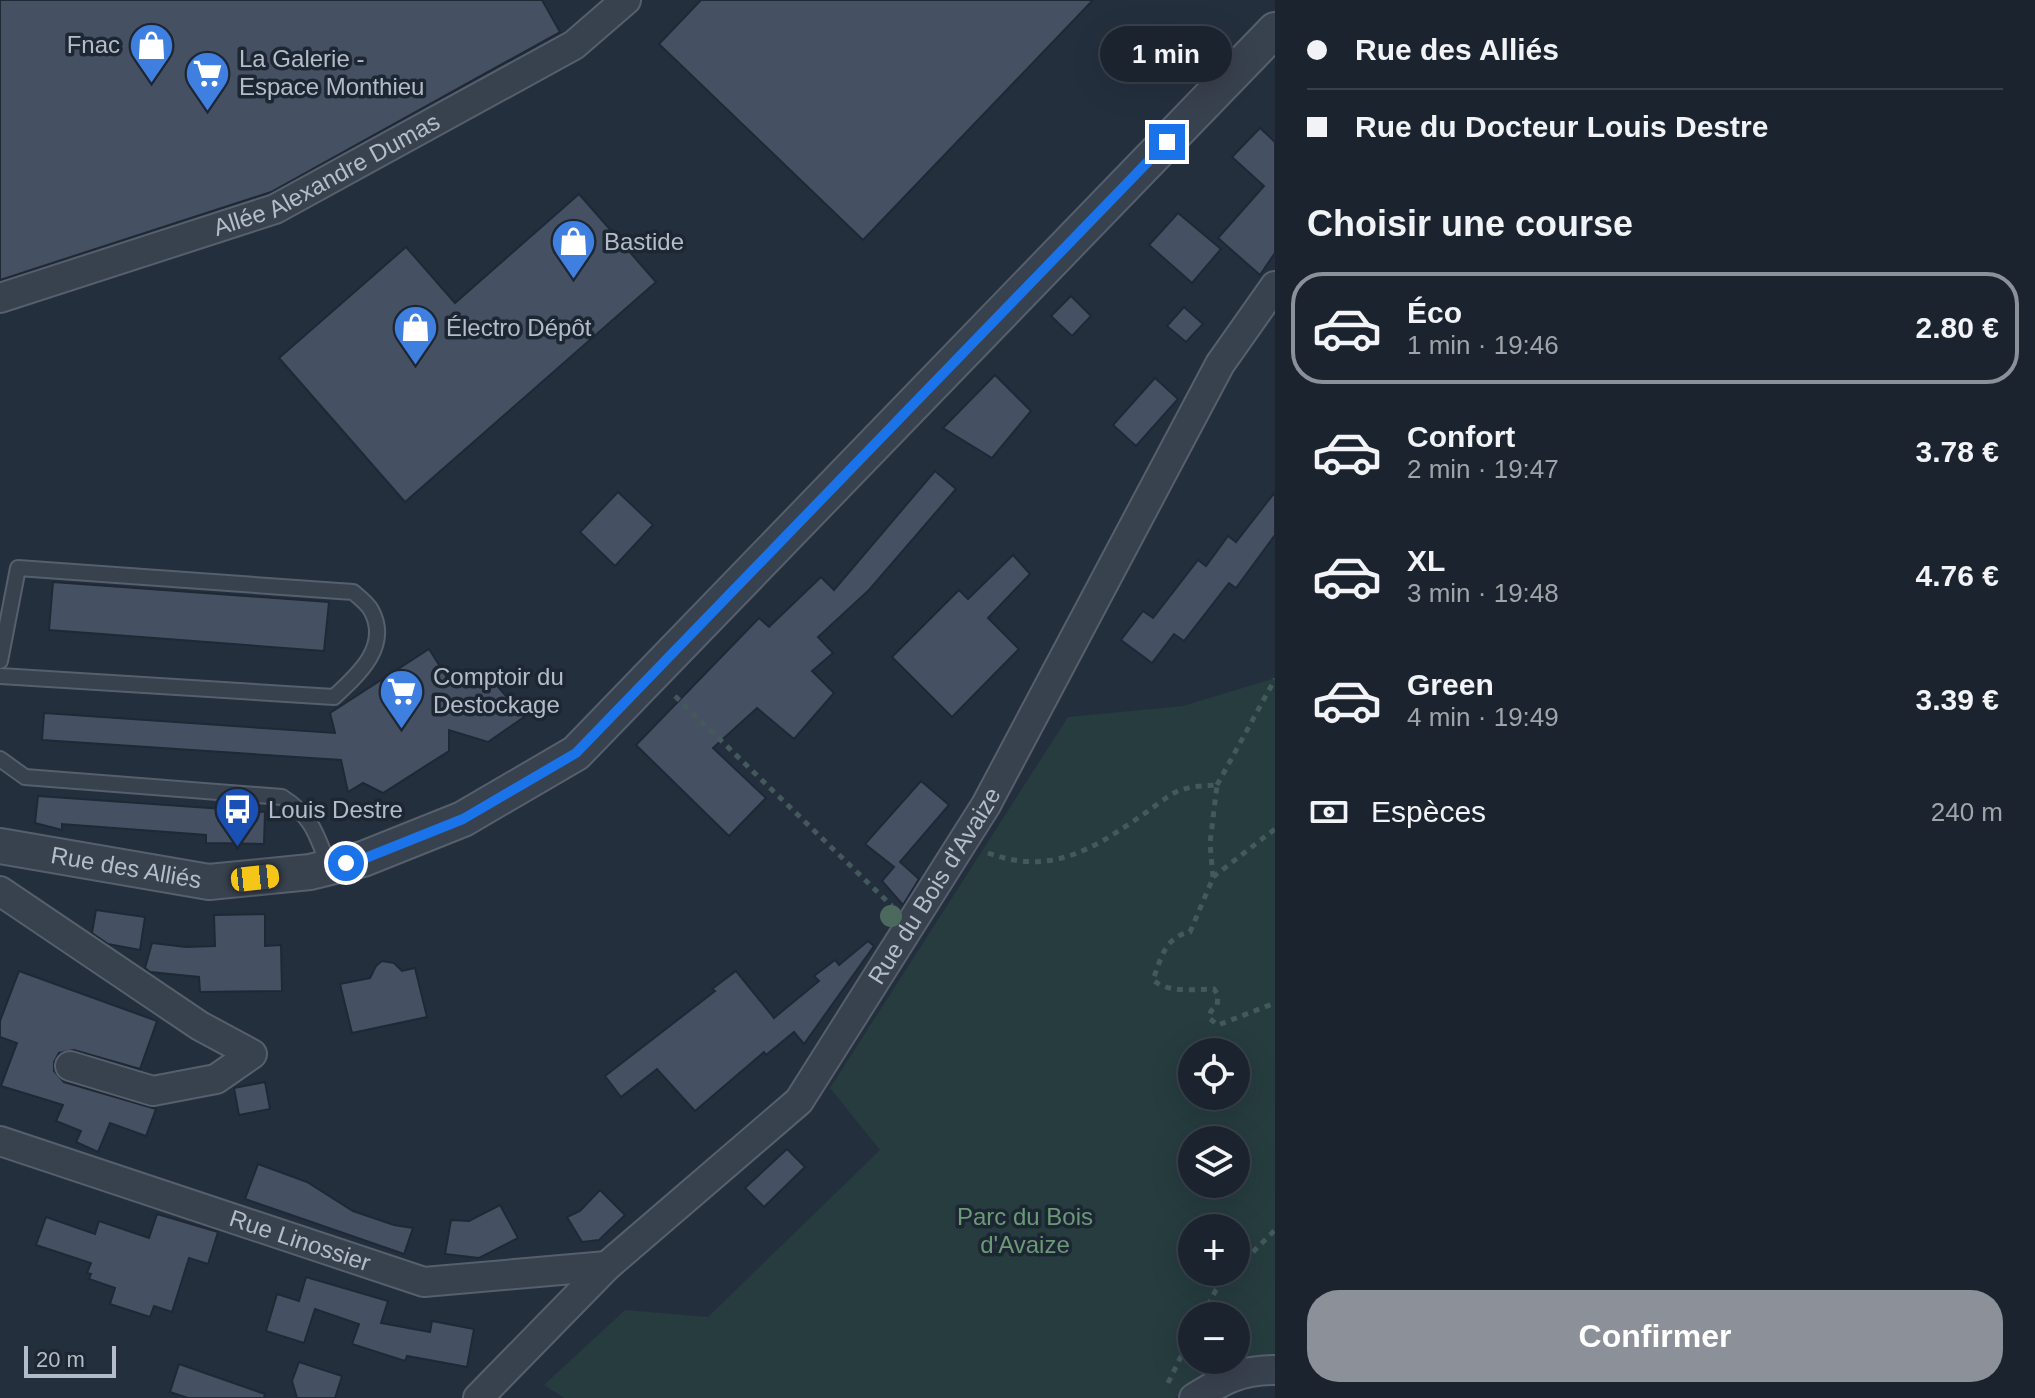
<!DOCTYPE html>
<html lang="fr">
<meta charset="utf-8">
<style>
body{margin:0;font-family:Arial,sans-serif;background:#282f3a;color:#f1f3f6;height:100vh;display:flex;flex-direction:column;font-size:30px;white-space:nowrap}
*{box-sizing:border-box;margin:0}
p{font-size:26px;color:#a0a4aa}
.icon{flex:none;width:44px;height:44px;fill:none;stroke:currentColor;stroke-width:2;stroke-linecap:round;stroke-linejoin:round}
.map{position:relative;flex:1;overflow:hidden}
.drawer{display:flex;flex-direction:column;background:#1b232e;width:760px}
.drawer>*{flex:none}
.hud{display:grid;align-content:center;height:176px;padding:0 32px;background:#1b232e}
.fabs{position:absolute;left:1178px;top:1038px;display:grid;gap:16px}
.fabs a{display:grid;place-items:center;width:72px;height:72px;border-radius:50%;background:#1b232e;box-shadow:0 8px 32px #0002,0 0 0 2px #39404a;font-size:40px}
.scale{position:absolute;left:24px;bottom:20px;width:92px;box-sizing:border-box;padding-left:8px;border:4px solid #b4bcc9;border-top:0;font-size:22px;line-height:28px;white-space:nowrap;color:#b4bcc9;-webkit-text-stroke:6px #1d2633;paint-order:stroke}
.end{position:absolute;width:36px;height:36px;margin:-18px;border:10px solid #1a73e8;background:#fff;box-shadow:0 0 0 4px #fff}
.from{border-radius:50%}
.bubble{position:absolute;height:56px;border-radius:28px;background:#1b232e;box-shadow:0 8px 32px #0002,0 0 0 2px #39404a;font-size:26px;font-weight:700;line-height:56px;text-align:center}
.car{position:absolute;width:24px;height:48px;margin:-24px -12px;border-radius:10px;box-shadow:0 0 6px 2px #0007;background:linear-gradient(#f5c518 24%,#345 0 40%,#f5c518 0 76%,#345 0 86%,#f5c518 0)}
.hud b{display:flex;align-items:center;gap:28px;height:76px;font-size:30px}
.hud b+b{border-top:2px solid #39404a}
.hud i{width:20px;height:20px;background:#f1f3f6}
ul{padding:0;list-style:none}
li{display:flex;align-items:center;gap:24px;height:112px;margin:0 16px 12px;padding:0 16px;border:4px solid transparent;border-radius:32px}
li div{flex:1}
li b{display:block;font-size:30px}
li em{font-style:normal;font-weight:700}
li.on{border-color:#8c9099}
li>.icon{width:72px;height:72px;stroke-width:1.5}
h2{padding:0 32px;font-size:36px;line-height:96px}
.pay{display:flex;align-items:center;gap:20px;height:88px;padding:0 32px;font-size:30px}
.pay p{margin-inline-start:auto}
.cta{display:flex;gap:16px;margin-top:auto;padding:16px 32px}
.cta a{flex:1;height:92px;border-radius:32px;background:#8c9099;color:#fff;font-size:32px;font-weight:700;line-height:92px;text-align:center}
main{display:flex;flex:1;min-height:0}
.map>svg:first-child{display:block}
.green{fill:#263c3f;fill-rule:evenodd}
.building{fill:#455162;stroke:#1f2835;stroke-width:2}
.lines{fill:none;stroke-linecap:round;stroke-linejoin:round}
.service-casing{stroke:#565f6c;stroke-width:18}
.minor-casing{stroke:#565f6c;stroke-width:32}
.tertiary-casing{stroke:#565f6c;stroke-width:38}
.path{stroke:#44595c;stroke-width:5;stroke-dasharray:6 6;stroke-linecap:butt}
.service{stroke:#38414e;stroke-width:14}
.minor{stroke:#38414e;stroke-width:28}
.tertiary{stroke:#38414e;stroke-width:34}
.tree{fill:#4b6a5d}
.route{stroke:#1a73e8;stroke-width:10}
.labels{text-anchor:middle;stroke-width:7;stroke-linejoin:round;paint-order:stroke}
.poi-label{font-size:24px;fill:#b4bcc9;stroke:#1d2633;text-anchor:start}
.street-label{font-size:24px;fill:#b4bcc9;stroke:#1d2633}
.park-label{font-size:24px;fill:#6b9a76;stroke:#1d2633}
</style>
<main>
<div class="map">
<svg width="1275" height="1398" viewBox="0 0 1275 1398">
<rect width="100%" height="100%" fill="#242f3e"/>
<path class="green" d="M1275,678V1359L1189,1388L1175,1398H564L544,1385L625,1310L708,1317L880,1150L830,1088L1068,717L1183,706ZM1192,1052H1236V1096H1192ZM1192,1140H1236V1184H1192ZM1192,1228H1236V1272H1192ZM1192,1316H1236V1360H1192Z"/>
<g class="building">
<path d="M0,0H542L560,32L271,192L0,280Z"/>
<path d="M701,0H1093L863,240L659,44Z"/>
<path d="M1260,128L1275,142V253L1260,275L1218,238L1264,186L1232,157Z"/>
<path d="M579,194L656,282L405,502L279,358L406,247L455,303Z"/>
<path d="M1178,213L1221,249L1192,283L1149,245Z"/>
<path d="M1071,296L1091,316L1072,336L1051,316Z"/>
<path d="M1184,307L1203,324L1186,342L1167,326Z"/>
<path d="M995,375L1031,411L992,458L943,428Z"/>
<path d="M1155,378L1178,399L1136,446L1113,425Z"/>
<path d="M935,471L956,489L869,590L818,637L833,653L812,671L834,693L794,739L757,708L713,748L766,798L729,836L636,745L759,618L769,627L821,577L834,590Z"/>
<path d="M618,492L653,525L615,566L580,532Z"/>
<path d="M1275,492V535L1236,588L1229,583L1184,641L1174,634L1152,663L1121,640L1143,611L1153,618L1198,560L1206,566L1228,536L1236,542Z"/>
<path d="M1013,555L1030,574L988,618L1019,649L952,717L892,657L959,590L968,599Z"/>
<path d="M53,582L329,602L324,651L49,630Z"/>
<path d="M429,649L448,679L469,669L487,674L524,717L488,742L449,730V751L383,793L363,783L348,792L341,760L42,740L44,713L335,733L330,713Z"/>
<path d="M921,781L949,805L900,862L919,879L903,905L882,881L894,867L865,844Z"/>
<path d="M38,796L265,812L264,844L206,843V835L62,824V830L35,823Z"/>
<path d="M96,910L145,917L140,950L108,944L92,933Z"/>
<path d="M265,914V946L281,945L282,991L200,992L199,977L150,972L145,968L152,943L186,947L215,946L214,915Z"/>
<path d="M868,941L874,946L804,1044L794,1032L766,1055L764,1052L695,1111L657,1069L621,1097L605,1076L715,991L712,989L736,971L774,1018L819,981L814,976L835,960L839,965Z"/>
<path d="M382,961L394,963L402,971L415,968L427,1017L352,1033L340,984L370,978L376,966Z"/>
<path d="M19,971L157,1021L140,1069L74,1050L59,1053L54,1062V1071L64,1082L156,1109L146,1136L110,1123L98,1152L76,1142L81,1131L56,1121L63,1105L1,1086L17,1043L0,1037V1021Z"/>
<path d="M265,1082L270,1109L239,1115L234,1088Z"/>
<path d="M787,1149L805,1167L764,1207L745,1188Z"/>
<path d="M258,1164L307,1182L353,1211L394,1225L413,1228L404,1254L245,1199Z"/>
<path d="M600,1190L625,1215L599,1240L582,1242L567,1217L580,1211Z"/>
<path d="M500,1205L518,1238L479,1258L445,1254L451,1220L469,1221Z"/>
<path d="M157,1214L218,1232L208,1264L189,1258L172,1312L154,1306L150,1317L110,1304L115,1288L89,1279L91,1274L87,1273L91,1263L36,1245L46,1217L95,1234L99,1221L149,1238Z"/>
<path d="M306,1277L388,1301L381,1323L430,1332L432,1321L474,1329L467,1367L407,1356L405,1361L352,1344L359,1324L315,1309L304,1343L266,1331L277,1294L299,1301Z"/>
<path d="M299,1362L342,1376L335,1398H297L292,1381Z"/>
<path d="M179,1364L265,1394L264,1398H188L170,1392Z"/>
</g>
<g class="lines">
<defs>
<g id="service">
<path d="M0,661L18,568L353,592C359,597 367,603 371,610C391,646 358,675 334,697L0,676"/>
<path d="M0,759L25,777L282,797C312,816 317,835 329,867"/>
</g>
<g id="minor">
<path id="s1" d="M0,298L275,209L574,45L626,0"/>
<path d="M0,891L200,1026L252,1054L216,1079L153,1091L70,1066"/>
<path id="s2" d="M0,1141L424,1282L607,1266"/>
<path id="s3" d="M478,1398L607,1266L799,1101L986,805L1220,364L1275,286"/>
<path d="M1194,1398C1223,1380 1240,1370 1275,1370"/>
</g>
<g id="tertiary">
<path id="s4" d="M0,846L209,882L310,872L363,859L463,819L576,753L1275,30"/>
</g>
</defs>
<use href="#service" class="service-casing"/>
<use href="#minor" class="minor-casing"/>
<use href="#tertiary" class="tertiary-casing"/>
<g class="path">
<path d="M675,696L892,906"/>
<path d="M1217,785L1275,679"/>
<path d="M988,853C1048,875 1089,852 1138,818C1150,810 1162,800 1174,793C1187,786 1203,786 1217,785L1210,843L1213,878L1190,932C1165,937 1161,958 1153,980C1171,994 1192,989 1214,989L1218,995L1217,1006L1211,1011L1209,1018L1218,1025L1275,1003"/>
<path d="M1213,877L1275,829"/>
<path d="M1236,1269L1275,1230"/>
<path d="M1202,1316L1216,1290L1233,1272"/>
<path d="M1168,1383L1192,1334"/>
</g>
<use href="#service" class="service"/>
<use href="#minor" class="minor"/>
<use href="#tertiary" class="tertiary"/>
</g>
<circle class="tree" cx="891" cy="916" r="11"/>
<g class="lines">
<path class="route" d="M346,863L363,859L463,819L576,753L1167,142"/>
</g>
<defs>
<symbol id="shop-pin" viewBox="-11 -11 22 30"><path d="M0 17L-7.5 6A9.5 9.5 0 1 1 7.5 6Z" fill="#3f7fe0" stroke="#1d2633"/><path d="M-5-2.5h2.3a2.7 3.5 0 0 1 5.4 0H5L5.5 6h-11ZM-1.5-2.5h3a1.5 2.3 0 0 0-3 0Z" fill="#fff"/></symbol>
<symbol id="supermarket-pin" viewBox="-11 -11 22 30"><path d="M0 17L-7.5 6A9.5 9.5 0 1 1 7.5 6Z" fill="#3f7fe0" stroke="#1d2633"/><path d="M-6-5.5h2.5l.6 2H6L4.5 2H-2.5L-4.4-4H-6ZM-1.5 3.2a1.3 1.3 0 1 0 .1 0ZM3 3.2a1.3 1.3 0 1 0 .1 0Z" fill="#fff"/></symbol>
<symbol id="bus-pin" viewBox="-11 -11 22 30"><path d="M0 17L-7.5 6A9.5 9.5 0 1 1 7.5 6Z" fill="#1a4fb4" stroke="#1d2633"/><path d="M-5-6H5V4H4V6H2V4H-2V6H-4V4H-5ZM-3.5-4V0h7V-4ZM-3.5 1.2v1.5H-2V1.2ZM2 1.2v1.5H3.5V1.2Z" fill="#fff"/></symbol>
</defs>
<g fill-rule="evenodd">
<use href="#shop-pin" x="126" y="20" width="51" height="69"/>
<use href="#supermarket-pin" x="182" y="48" width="51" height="69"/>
<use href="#shop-pin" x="548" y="216" width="51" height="69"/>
<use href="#shop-pin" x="390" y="302" width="51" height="69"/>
<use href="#supermarket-pin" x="376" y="666" width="51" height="69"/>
<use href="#bus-pin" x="212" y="784" width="51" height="69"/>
</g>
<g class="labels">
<g class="poi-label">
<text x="120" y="53" text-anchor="end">Fnac</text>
<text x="239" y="67">La Galerie -<tspan x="239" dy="28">Espace Monthieu</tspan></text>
<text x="604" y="250">Bastide</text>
<text x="446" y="336">Électro Dépôt</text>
<text x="433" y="685">Comptoir du<tspan x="433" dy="28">Destockage</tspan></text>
<text x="268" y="818">Louis Destre</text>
</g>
<g class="street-label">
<text dy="8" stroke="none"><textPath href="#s1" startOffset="350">Allée Alexandre Dumas</textPath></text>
<text dy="8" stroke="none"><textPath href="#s4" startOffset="128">Rue des Alliés</textPath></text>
<text dy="8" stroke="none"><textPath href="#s3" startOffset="692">Rue du Bois d'Avaize</textPath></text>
<text dy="8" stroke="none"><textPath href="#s2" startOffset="316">Rue Linossier</textPath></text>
</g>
<g class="park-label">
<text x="1025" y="1225">Parc du Bois<tspan x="1025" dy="28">d'Avaize</tspan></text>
</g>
</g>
</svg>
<div class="fabs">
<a><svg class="icon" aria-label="locate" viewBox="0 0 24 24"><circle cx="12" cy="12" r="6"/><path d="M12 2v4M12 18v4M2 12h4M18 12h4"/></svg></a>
<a><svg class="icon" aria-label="layers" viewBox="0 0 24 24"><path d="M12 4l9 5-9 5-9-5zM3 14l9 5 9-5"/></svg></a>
<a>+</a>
<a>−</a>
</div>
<div class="scale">20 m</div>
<i class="end from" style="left:346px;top:863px"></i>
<i class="end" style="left:1167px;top:142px"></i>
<div class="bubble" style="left:1100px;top:26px;width:132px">1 min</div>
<i class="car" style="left:255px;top:878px;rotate:84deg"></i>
</div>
<section class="drawer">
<div class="hud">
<b><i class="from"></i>Rue des Alliés</b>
<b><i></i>Rue du Docteur Louis Destre</b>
</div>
<h2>Choisir une course</h2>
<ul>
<li class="on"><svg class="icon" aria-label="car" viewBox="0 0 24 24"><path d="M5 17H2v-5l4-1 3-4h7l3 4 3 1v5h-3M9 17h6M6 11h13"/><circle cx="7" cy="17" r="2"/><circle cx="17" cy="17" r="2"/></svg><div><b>Éco</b><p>1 min · 19:46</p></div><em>2.80 €</em></li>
<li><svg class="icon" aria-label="car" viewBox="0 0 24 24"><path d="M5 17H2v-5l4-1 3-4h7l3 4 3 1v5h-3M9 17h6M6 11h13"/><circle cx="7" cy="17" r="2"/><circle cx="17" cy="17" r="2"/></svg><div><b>Confort</b><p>2 min · 19:47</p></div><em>3.78 €</em></li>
<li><svg class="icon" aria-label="car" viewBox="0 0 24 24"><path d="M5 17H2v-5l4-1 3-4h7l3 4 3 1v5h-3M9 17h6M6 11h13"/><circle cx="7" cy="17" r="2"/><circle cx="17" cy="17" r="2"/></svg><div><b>XL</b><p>3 min · 19:48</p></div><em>4.76 €</em></li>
<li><svg class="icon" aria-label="car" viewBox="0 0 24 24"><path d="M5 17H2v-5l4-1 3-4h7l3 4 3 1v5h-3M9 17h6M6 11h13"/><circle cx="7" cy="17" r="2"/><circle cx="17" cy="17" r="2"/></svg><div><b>Green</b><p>4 min · 19:49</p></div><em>3.39 €</em></li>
</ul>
<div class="pay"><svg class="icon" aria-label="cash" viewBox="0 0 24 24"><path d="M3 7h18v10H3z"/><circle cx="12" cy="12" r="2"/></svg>Espèces<p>240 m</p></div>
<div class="cta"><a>Confirmer</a></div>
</section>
</main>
